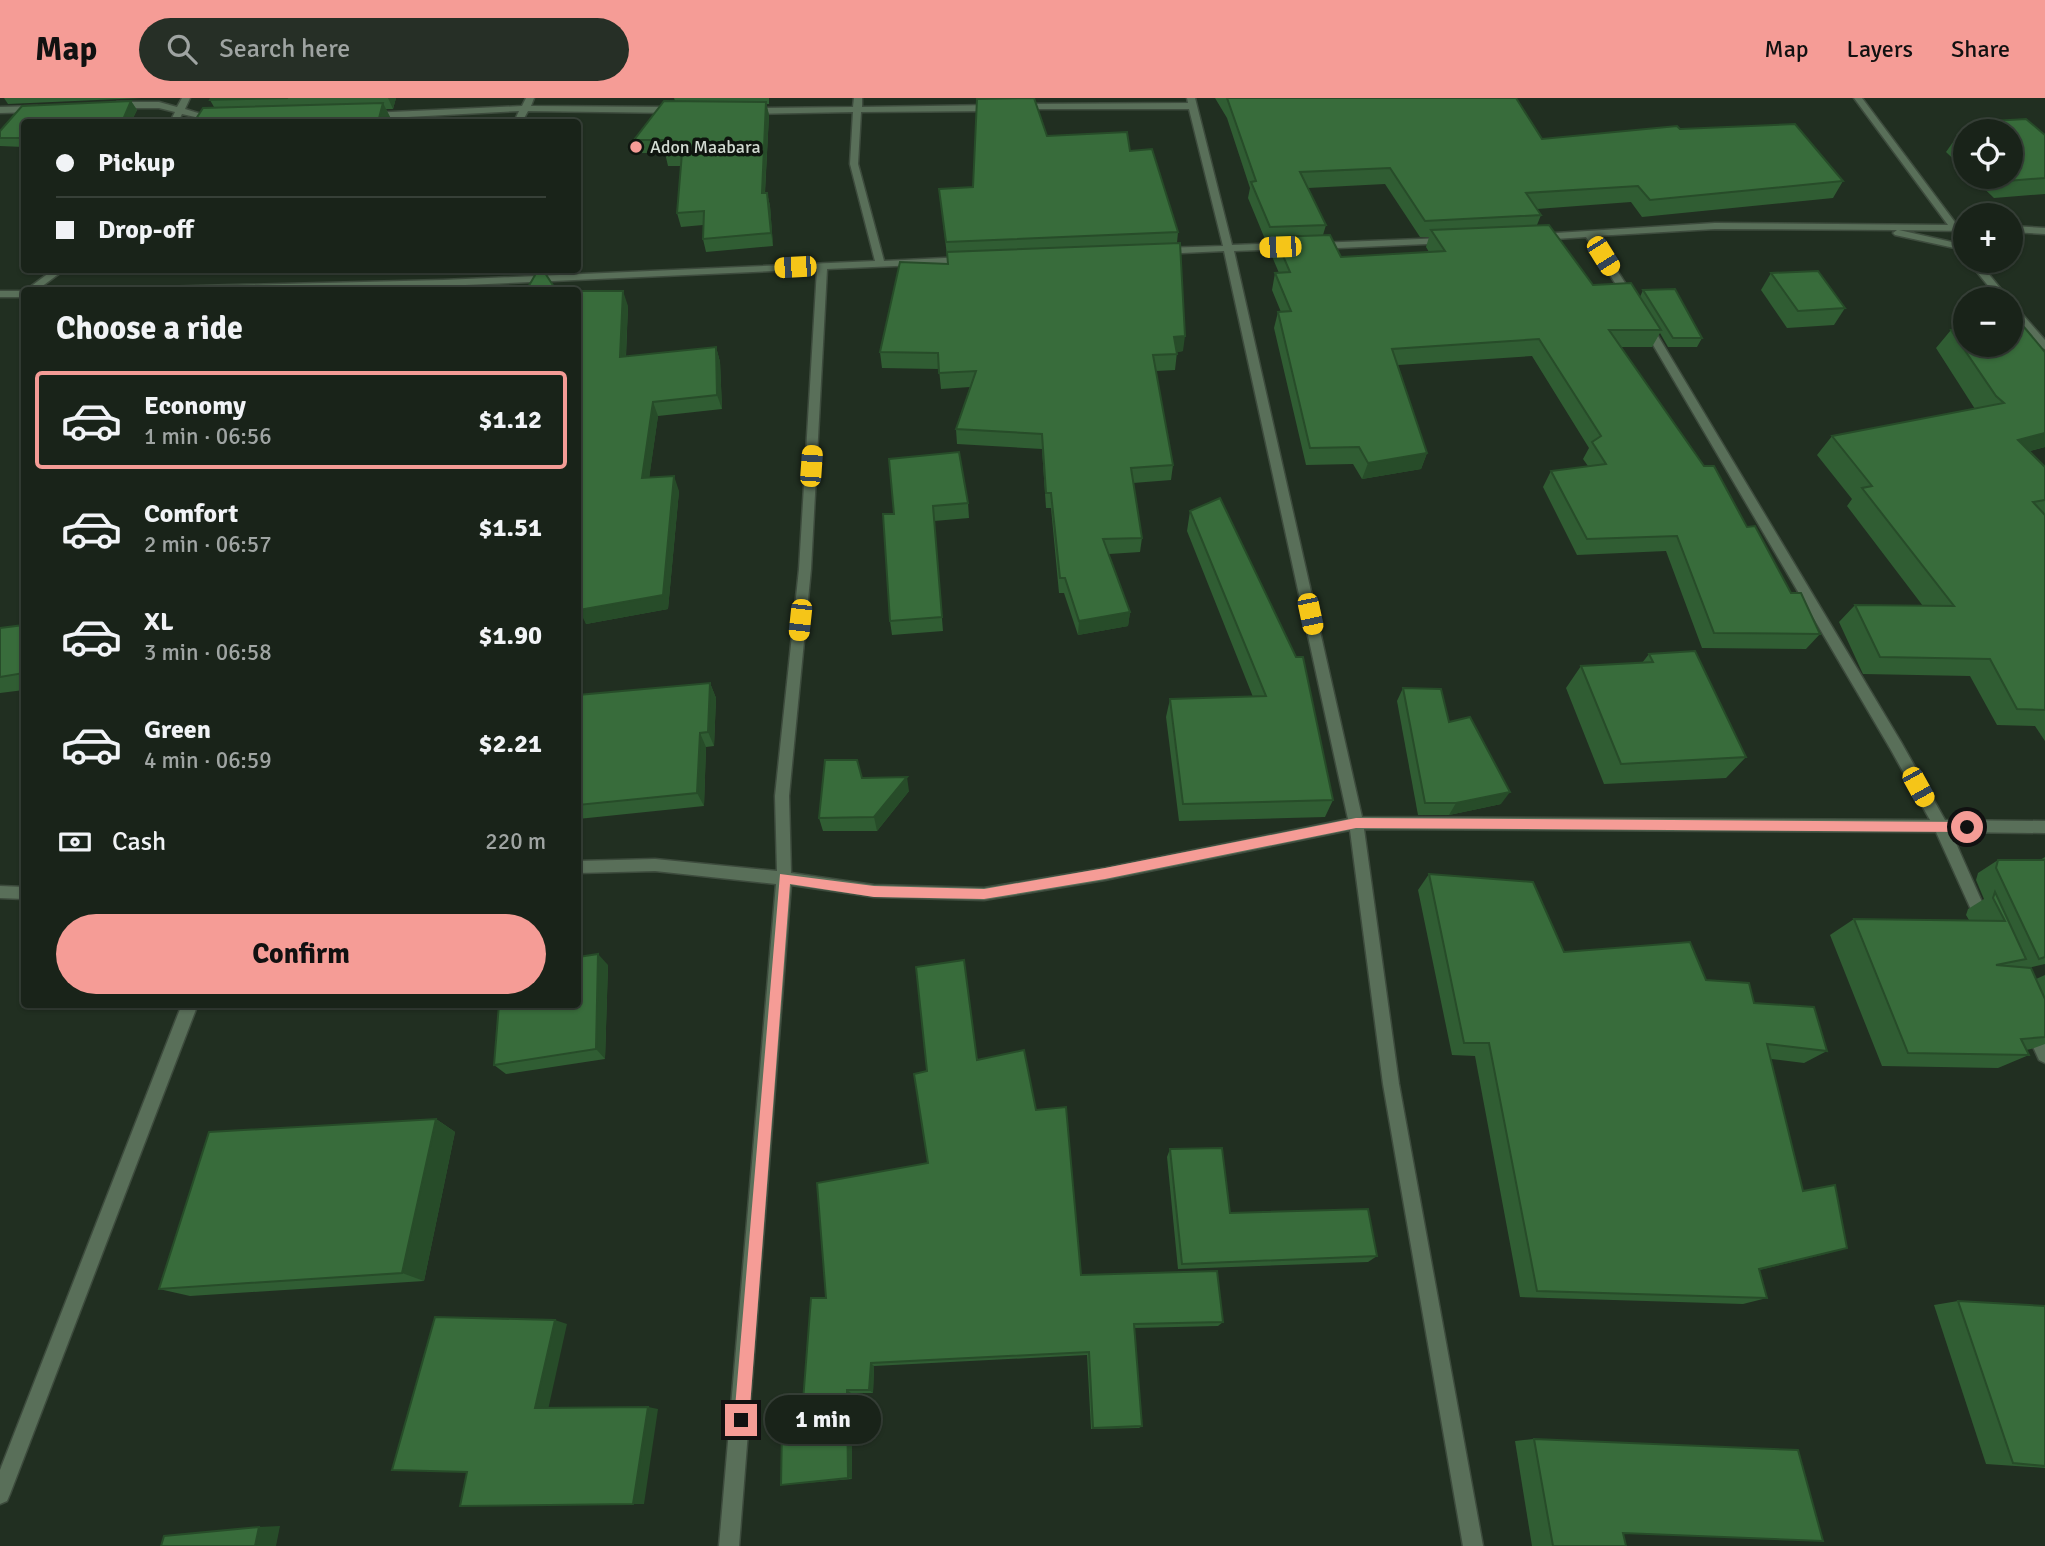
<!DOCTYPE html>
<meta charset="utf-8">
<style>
body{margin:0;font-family:Signika,sans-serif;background:#262f26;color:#f1f3f6;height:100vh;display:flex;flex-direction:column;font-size:26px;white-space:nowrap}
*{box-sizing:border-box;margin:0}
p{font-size:23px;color:#9fa4a2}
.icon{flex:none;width:38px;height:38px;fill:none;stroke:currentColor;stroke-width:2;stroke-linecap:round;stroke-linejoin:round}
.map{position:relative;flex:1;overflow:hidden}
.details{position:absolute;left:21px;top:189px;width:560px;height:721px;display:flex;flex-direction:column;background:#192319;border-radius:7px;box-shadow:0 2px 5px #0004,0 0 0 2px #374038}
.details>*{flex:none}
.banner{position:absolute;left:21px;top:21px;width:560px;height:154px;border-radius:7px;box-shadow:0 2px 5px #0004,0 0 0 2px #374038;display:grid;align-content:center;height:154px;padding:0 35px;background:#192319}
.controls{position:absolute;left:1953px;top:21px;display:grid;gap:14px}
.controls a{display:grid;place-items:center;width:70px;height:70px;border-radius:50%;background:#192319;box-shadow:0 2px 5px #0004,0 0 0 2px #374038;font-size:35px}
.end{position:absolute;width:32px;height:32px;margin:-16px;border:9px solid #f59c96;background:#111;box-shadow:0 0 0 4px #111}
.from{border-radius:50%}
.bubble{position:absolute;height:49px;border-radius:24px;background:#192319;box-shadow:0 2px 5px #0004,0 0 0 2px #374038;font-size:23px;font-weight:700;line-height:49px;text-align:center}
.car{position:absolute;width:21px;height:42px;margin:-21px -10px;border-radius:9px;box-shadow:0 0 5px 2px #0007;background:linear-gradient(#f5c518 24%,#345 0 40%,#f5c518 0 76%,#345 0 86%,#f5c518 0)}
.banner b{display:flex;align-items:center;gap:24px;height:66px;font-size:26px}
.banner b+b{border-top:2px solid #374038}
.banner i{width:18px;height:18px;background:#f1f3f6}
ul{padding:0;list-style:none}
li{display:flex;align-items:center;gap:21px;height:98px;margin:0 14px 10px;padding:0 21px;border:4px solid transparent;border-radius:7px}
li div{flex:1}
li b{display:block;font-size:26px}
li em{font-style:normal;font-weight:700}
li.current{border-color:#f59c96}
li>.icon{width:63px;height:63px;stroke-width:1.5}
h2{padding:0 35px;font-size:32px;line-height:84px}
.pay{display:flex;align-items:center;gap:18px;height:77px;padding:0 35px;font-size:26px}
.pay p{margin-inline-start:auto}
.button{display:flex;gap:14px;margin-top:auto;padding:14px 35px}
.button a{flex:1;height:80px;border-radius:42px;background:#f59c96;color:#111;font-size:28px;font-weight:700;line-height:80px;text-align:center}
header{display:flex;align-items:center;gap:42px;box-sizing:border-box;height:98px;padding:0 35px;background:#f59c96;color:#111}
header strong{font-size:33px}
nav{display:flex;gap:38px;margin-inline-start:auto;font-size:24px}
.search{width:490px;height:63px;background:#262f26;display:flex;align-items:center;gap:18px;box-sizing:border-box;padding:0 24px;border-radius:38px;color:#9fa4a2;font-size:26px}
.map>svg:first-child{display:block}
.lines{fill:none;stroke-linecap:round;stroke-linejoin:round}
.street-casing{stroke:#3d4b3d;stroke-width:3}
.street{fill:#596f59;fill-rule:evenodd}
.wall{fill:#305d33;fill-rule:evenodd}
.shaded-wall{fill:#274c29}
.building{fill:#386c3b;stroke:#274c29;stroke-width:2}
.route{fill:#f59c96}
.poi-dot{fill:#f59c96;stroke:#0f150f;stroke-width:2.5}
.labels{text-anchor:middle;stroke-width:7;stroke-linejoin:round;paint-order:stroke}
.far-poi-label{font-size:18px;fill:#d2dbd2;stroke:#0f150f;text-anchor:start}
</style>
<header>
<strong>Map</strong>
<div class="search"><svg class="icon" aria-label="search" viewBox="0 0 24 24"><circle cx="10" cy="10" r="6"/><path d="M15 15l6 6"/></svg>Search here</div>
<nav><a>Map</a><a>Layers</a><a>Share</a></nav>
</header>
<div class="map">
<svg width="2045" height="1448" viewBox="0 0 2045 1448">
<rect width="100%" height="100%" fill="#212f21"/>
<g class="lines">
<defs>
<g id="street">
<path d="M182,0H190L185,11L221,22L217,24L182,16L178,24H170L175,14L159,10H117L113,7L117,4H159L177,9Z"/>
<path d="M526,0H534L531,8L675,9L679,12L675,15L528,13L522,24H514L519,13L370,21L366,18L370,15L522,8Z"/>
<path d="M854,0H862V9L994,7L998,10L994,13L861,14L858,66L884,163L964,159L969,162L964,165L827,171L811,471L789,698L791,775L874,787L984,790L1105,770L1348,721L1224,153L1162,156L1157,153L1162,150L1223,148L1189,11H1018L1017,9L1021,6L1188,5L1187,0H1195L1232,147L1289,145L1294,148L1289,151L1234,153L1362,719L1930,722L1891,652L1642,228L1647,225L1652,228L1901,644L1945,722L2045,723V735L1951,734L1990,822L1988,827L1983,829L1978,827L1936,734L1364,731L1399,986L1483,1448H1463L1383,986L1350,732L1105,782L984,802L874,799L791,787L739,1448H719L776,786L655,773L578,775V763L655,761L777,773L775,698L799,471L817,171L443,188L261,192H154L159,189L443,182L875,163L850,66L853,14L752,16L748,13L752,10L853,9Z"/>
<path d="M1854,0H1862L1957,127H1965V133L1899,132L1965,147V156L1959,151L1895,137L1893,135L1897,132L1715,131L1595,138L1636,202L1631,205L1627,204L1586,139L1540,142L1535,139L1540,136L1715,125L1948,127Z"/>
<path d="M0,9L37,8L41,11L37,14L0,15Z"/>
<path d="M2011,128L2045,130V136L2011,134Z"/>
<path d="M1446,140L1451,143L1449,145L1316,151L1311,148L1316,145Z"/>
<path d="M1968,163H1978L2009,201H1999Z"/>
<path d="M53,172H64L37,192H26Z"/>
<rect x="0" y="193" width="24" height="6"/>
<path d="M2011,207L2015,208L2045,242V251L2041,250L2011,216Z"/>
<path d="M0,788L24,789V801L0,800Z"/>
<path d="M182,906H198L10,1396L7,1403L0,1406V1372Z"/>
<path d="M2034,926L2040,928L2045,940V965L2039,962L2026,933L2028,928Z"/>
</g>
</defs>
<use href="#street" class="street-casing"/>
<use href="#street" class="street"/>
</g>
<g class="wall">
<path d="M4,0H142L8,6Z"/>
<path d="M211,0H396L393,11H386L391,21L390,24H194L214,9L210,2Z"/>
<path d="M674,0H769V6H766L769,17L765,95H767L770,108L773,148L706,154L703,141V127L681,129L677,115L681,68H668L665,55H638L634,42L675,3Z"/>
<path d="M978,0H1034L1047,38L1130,53L1178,134L1177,145L1183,253L1177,254L1175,272L1156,273L1173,367L1171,382L1133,385L1142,440L1140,454L1109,456L1130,514L1128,528L1078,537L1064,495H1059L1051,410H1046L1042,351L957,346L956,331L970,289L941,291L939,271L882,270L880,254L948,166L939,91L973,89Z"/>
<path d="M1215,0H1516L1542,41L1680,31L1843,83L1833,100L1642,119L1631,104L1537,111L1541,117L1537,127L1593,187L1640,199L1643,192L1702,240L1697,249H1668L1660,235L1652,249H1621L1747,429L1791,495L1820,536L1806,551L1702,550L1666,453L1577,457L1543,389L1551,373L1588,368L1583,361L1589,350L1532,258L1398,267L1427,355L1421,371L1362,381L1353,366L1306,367L1274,230L1278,214H1281L1272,192L1275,175H1279L1271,156L1273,146H1267L1248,100L1250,90L1227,20ZM1385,86L1420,139H1429L1426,149L1429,154L1341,159L1323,137L1326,127L1308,90Z"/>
<path d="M131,3L137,12L131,24H24V49L0,48V33L22,8Z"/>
<path d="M1975,24L2045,37V96L1994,100L1972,79H2011V33H1969Z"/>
<path d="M1965,36V72L1946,54L1958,37Z"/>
<path d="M1771,175L1845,210L1834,227L1787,230L1761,192Z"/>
<path d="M578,193L628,208L626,259L716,249L720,264L722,311L658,318L649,380L679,393L668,511L586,526L578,496Z"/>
<path d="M1951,232L2045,254V349L2030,353L2045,369V643L2035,628L1997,627L1970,578L1863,576L1839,524L1855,507L1923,508L1847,408L1852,401L1817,357L1832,338L1975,311L1936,250Z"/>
<path d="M889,361L968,405L969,420L934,423L943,533L892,537L890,523L894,416Z"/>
<path d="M1190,413L1333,702L1325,719L1179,723L1166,619L1170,601L1253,599L1187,433Z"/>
<path d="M24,527V592L0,595V530Z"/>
<path d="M1649,556L1746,659L1726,680L1604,686L1566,590L1581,568L1642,565Z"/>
<path d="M710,585L716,600L714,648L706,649L704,708L578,721V597Z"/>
<path d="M1403,590L1449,624L1501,706L1449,717H1418L1397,603Z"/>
<path d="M862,680L909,693L877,733H823L819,720Z"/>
<path d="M2045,759V866L2028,870L2036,881L2045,877V946L2031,951L2026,952L2029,957L1998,970L1882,968L1830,837L1854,821L1969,822L1966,817L1968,811L1984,801L1976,782L1978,775L1998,762H2040Z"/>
<path d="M1429,776L1564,854L1706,882L1754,905L1827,953L1804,965L1771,961L1803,1093L1847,1150L1759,1172L1767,1200L1743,1206L1520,1199L1475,958L1452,957L1418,792Z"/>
<path d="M608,867L605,961L506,976L494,967Z"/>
<path d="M977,962L1036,1012L1081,1177L1223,1224L1218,1228L1134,1230L1142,1328L1139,1330L1091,1331L1087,1257L874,1268L873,1295H851L852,1381L781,1387L801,1329L826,1200L928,1065Z"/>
<path d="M436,1021L455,1034L424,1183L190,1198L159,1191Z"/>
<path d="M1170,1051L1230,1115L1377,1158L1368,1164L1178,1171L1167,1059Z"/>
<path d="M1958,1203L2045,1208V1370L1986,1366L1934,1207Z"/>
<path d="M1534,1341L1623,1435L1626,1448H1532L1515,1343Z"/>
</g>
<g class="shaded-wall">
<path d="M388,0H396L393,11Z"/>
<path d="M131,3L137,12L131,24H122Z"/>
<path d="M766,4L769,17L764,109L762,95Z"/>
<path d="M383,5L391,21L390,24H378Z"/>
<path d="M767,95L770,108L773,148L771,135Z"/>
<path d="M623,193L628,208L625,274L620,259Z"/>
<path d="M1185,238L1183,253L1172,255L1174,239Z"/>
<path d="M716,249L720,264L722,311L717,297Z"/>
<path d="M653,304L658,318L647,395L642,380Z"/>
<path d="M2045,335V349L2001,360L2018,342Z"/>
<path d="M1427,355L1421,371L1362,381L1368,365Z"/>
<path d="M674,378L679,393L668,511L586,526L579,512Z"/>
<path d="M1130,514L1128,528L1078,537L1079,523Z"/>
<path d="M710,585L716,600L714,648L708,634Z"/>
<path d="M700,635L706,649L704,708L697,695Z"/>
<path d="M907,679L909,693L877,733L874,719Z"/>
<path d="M1510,694L1501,706L1449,717L1456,705Z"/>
<path d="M598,856L608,867L605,961L596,951Z"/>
<path d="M436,1021L455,1034L424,1183L402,1175Z"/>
<path d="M1847,1150L1822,1157L1735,1178L1759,1171Z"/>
<path d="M555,1222L567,1226L548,1312L535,1310Z"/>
<path d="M871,1265L874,1268L873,1295L869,1292Z"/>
<path d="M847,1292L851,1295L852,1381L848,1380Z"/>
<path d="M648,1309L658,1311L644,1406H633Z"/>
<path d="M280,1428L276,1448H255L259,1429Z"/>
</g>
<g class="building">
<path d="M211,0H288L210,2Z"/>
<path d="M1034,0L1047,38L1127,34L1130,53L1152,51L1178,134L946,144L939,91L973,89L977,1Z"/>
<path d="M1227,0H1516L1542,41L1677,28L1680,31L1795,26L1843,83L1650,102L1638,88L1526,95L1541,117L1425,123L1390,70L1300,74L1326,127L1270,129L1251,84L1256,83Z"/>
<path d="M131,3L122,24H24V40H0V33L22,8Z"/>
<path d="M664,3L766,4L762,95H767L771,135L703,141L704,113L677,115L682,55L665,54L669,42H634Z"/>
<path d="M383,5L378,24H194L203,10Z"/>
<path d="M2026,21L2045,37V80L2007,83L2002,79H2011V33H1985L1975,24Z"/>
<path d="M1965,36V44L1958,37Z"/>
<path d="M1549,127L1593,187L1631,185L1661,232H1609L1704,368H1714L1747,429L1755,428L1791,495H1801L1820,536L1714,535L1677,438L1587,441L1551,373L1606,366L1592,344L1601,338L1539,241L1392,251L1427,355L1368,365L1359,349L1310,350L1278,214L1291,213L1275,175L1290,174L1275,139L1330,137L1341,159L1445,153L1431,132Z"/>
<path d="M1180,145L1185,238L1174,239L1177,256L1153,257L1173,367L1131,370L1142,440L1103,441L1130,514L1079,523L1065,480H1060L1051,395H1046L1042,336L956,331L976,273L939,275L938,255L880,254L900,164L948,166L947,154Z"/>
<path d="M538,172H543L556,192H515L527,191Z"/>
<path d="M1818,173L1845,210L1798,213L1771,175Z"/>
<path d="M313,188L311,192H247Z"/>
<path d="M1675,191L1702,240H1673L1643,192Z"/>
<path d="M578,193H623L620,259L716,249L717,297L653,304L642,380L674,378L663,497L579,512L578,486Z"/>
<path d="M2024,229L2045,254V335L2018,342L2045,369V402L2033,404L2045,417V612L2017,611L1990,561L1880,559L1855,507L1954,508L1862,390L1872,388L1832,338L2004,305L1996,298L1951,232L1965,231V247H2011V230Z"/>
<path d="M959,354L968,405L933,408L942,519L890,523L883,416H894L889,361Z"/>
<path d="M1220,400L1296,559H1303L1333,702L1183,706L1170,601L1266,598L1190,413Z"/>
<path d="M24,527V575L0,579V530Z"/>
<path d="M1695,553L1746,659L1621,666L1581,568L1653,564L1649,556Z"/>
<path d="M710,585L708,634L700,635L697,695L578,707V597Z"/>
<path d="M1403,590L1441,591L1449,624L1470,619L1510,694L1456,705H1425Z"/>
<path d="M825,662H857L862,680L907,679L874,719L819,720Z"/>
<path d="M1998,762H2045V859L2039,861L1996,770Z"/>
<path d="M1429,776L1533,784L1564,854L1690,844L1706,882L1749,885L1754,905L1814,909L1827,953L1767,946L1803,1093L1835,1087L1847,1150L1759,1171L1767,1200L1537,1193L1489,945H1464Z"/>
<path d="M1995,794L2026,861L1996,867L2031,870L2045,901V939L2021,941L2029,957L1908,955L1854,821L2005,823L1993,800Z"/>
<path d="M598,856L596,951L494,967L499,906H578V859Z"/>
<path d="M964,862L977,962L1024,952L1036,1012L1066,1009L1081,1177L1217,1173L1223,1224L1134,1226L1142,1328L1093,1330L1089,1254L871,1265L869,1292H847L848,1380L781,1387L782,1331L801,1329L811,1200H826L817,1085L928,1065L914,976L927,973L916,869Z"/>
<path d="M436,1021L402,1175L159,1191L209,1034Z"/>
<path d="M1222,1050L1230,1115L1368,1111L1377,1158L1182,1166L1170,1051Z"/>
<path d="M1958,1203L2045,1208V1368L2013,1365Z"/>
<path d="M435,1219L555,1222L535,1310L648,1309L633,1406L460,1408L467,1374L392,1372Z"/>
<path d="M1534,1341L1798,1352L1823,1443L1623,1435L1626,1448H1553Z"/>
<path d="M259,1429L255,1448H161L164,1438Z"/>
</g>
<path class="route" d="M1356,720L1967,724L1973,729L1967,734L1356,730L1105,781L984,801L874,799L790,786L749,1322L747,1328H736L734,1322L780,776L874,788L984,791L1105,770Z"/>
<circle class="poi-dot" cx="636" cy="49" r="7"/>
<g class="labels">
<g class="far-poi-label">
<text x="650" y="55">Adon Maabara</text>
</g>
</g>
</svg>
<div class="controls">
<a><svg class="icon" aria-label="locate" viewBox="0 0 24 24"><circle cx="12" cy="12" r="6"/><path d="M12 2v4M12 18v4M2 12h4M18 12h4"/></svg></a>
<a>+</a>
<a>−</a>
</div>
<i class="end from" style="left:1967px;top:729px"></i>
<i class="end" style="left:741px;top:1322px"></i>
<div class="bubble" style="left:765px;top:1297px;width:116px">1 min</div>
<i class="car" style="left:1280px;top:149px;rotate:268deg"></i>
<i class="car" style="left:1603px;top:158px;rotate:148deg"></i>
<i class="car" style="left:795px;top:169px;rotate:267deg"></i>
<i class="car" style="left:811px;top:368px;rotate:4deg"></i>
<i class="car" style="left:1310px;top:516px;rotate:168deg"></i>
<i class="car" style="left:800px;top:522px;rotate:186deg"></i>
<i class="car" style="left:1918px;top:689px;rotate:151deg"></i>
<div class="banner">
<b><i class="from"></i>Pickup</b>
<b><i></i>Drop-off</b>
</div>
<section class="details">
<h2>Choose a ride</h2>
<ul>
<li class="current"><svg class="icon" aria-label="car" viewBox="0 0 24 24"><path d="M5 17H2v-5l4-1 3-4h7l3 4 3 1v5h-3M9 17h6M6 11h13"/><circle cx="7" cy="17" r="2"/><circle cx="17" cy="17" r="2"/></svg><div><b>Economy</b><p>1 min · 06:56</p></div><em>$1.12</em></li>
<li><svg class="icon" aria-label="car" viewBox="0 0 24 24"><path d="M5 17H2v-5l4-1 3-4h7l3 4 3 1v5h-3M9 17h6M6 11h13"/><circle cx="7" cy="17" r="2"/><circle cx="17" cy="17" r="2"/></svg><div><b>Comfort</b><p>2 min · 06:57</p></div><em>$1.51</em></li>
<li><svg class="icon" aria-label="car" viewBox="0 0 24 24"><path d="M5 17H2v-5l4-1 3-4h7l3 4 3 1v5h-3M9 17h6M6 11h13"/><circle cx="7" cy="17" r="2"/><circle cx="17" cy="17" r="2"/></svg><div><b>XL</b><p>3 min · 06:58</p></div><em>$1.90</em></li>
<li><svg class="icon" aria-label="car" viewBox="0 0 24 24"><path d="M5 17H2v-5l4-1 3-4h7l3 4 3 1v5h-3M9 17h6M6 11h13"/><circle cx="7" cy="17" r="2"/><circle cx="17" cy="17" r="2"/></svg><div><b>Green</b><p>4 min · 06:59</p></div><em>$2.21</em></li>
</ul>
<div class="pay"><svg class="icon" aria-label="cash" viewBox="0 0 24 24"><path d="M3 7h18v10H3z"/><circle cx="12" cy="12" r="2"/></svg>Cash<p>220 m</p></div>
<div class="button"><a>Confirm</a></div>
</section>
</div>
